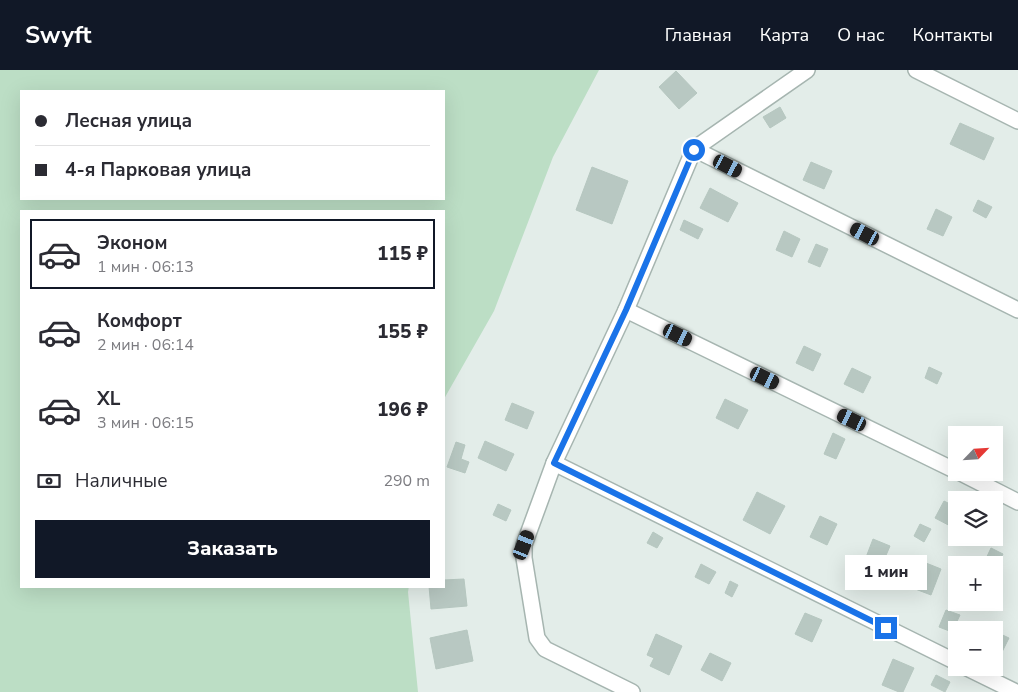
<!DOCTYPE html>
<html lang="ru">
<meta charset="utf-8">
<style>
body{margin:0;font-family:"Nunito Sans",sans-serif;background:#f2f2f3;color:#2b2b33;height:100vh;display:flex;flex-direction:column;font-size:19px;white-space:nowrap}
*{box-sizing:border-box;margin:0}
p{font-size:16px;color:#7c7c81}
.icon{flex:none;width:28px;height:28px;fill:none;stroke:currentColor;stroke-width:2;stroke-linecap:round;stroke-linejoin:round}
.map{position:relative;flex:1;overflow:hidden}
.details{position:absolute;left:20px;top:140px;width:425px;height:378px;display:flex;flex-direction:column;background:#fff;border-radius:0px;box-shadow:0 5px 20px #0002}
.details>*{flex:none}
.banner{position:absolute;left:20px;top:20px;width:425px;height:110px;border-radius:0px;box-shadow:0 5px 20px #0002;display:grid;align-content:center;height:110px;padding:0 15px;background:#fff}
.needle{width:32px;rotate:65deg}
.buttons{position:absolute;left:948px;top:356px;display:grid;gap:10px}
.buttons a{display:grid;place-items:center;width:55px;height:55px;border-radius:0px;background:#fff;box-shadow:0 5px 20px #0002;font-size:25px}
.end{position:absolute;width:22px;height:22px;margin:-11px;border:6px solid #1a73e8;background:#fff;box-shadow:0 0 0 2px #fff}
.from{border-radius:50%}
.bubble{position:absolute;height:35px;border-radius:0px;background:#fff;box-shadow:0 5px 20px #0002;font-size:16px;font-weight:800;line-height:35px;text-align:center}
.car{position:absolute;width:15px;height:30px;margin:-15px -8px;border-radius:6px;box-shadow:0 0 4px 1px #0007;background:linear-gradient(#222 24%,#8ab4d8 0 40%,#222 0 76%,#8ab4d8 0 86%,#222 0)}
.banner b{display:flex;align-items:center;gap:18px;height:48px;font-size:19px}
.banner b+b{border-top:1px solid #e1e1e2}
.banner i{width:12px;height:12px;background:#2b2b33}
ul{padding:9px 0 0;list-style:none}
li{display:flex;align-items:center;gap:15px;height:70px;margin:0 10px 8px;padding:0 5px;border:2px solid transparent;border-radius:0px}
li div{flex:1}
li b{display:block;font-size:19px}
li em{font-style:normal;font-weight:800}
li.selected{border-color:#111827}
li>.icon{width:45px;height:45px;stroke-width:1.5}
.pay{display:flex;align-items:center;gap:12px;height:55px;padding:0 15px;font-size:19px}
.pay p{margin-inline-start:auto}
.button{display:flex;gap:10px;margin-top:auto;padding:10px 15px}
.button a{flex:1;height:58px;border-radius:0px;background:#111827;color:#fff;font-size:20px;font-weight:800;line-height:58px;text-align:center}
header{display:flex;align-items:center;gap:30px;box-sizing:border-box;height:70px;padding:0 25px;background:#111827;color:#fff}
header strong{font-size:24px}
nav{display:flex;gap:28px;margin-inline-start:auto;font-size:18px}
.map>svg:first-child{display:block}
.green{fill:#bcdec5;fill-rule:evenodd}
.building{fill:#b8c8c2;stroke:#b6c7c0}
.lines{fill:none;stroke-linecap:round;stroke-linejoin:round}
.minor-casing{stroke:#a6b5b0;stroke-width:18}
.minor{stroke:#fff;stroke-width:15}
.route{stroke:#1a73e8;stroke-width:6}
</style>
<header>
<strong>Swyft</strong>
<nav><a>Главная</a><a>Карта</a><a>О нас</a><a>Контакты</a></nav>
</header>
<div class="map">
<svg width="1018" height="622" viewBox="0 0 1018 622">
<rect width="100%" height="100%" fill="#e3ede9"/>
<path class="green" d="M0,0H599L553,87L494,241L444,329V141H21V516H409L408,522L418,622H0ZM21,21H444V129H21Z"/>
<g class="building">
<path d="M676,1L697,23L679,39L659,17Z"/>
<path d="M780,37L786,48L770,58L763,47Z"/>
<path d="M960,53L994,68L984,90L950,74Z"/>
<path d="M811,92L832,101L824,119L803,110Z"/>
<path d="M592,97L628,111L612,154L576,140Z"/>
<path d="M710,118L738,133L728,152L700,138Z"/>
<path d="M978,130L992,137L986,148L973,141Z"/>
<path d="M936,139L952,147L943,166L927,159Z"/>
<path d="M684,150L703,159L698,169L680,160Z"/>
<path d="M784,161L800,169L792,187L776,180Z"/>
<path d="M816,174L828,179L820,197L808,192Z"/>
<path d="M804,276L821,284L813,301L796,293Z"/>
<path d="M929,297L942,303L937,314L925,308Z"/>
<path d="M852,298L871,307L863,323L844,314Z"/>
<path d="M725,329L748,340L738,359L716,348Z"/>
<path d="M512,333L534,342L527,359L505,350Z"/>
<path d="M833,363L845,369L836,389L824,384Z"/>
<path d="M485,371L514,384L506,401L478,388Z"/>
<path d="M456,372L465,375L461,389L469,392L465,403L447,397Z"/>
<path d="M757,422L785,436L770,464L743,450Z"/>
<path d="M944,431L956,437V459L935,448Z"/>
<path d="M498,434L511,440L506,451L493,445Z"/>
<path d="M820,446L837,454L827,475L810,467Z"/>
<path d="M920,454L931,459L924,472L914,466Z"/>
<path d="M653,462L663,468L657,478L647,473Z"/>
<path d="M873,469L890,476L881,497L865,490Z"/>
<path d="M991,478L1003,484L994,502V495H983Z"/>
<path d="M921,491L941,499L931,525L910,517Z"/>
<path d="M701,494L716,502L709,514L695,507Z"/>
<path d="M464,509L467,536L431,539L429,516H444V510Z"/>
<path d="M730,511L738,515L732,527L725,523Z"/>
<path d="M946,540L960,545L952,562L939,557Z"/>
<path d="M805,543L822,550L812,572L795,564Z"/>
<path d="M467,560L473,591L436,599L430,568Z"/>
<path d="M994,561L1009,568L1000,586L994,583Z"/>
<path d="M656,564L682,576L669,605L650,596L654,588L647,585Z"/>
<path d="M710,583L731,593L722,611L701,600Z"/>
<path d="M893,589L914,598L903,622H899L882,615Z"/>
<path d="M936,605L950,612L945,622L931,615Z"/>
</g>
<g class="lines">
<defs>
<g id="minor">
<path d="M916,0L1018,51"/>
<path d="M694,79L1018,240"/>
<path d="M626,240L956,401"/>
<path d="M554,393L956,592"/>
<path d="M959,402L1018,432"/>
<path d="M967,598L1016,622"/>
<path d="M632,622L545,579L537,568L524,488V475L554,393L626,240L694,79L807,0"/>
</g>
</defs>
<use href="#minor" class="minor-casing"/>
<use href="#minor" class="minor"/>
</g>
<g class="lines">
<path class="route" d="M694,80L626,240L554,393L886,558"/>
</g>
</svg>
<div class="buttons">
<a><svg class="needle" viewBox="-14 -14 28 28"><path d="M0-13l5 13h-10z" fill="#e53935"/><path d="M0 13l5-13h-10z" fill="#7c7c81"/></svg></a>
<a><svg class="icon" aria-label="layers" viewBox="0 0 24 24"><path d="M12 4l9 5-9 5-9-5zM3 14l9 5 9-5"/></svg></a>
<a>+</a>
<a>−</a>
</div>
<i class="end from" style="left:694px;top:80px"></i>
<i class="end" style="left:886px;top:558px"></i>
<div class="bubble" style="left:845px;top:485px;width:82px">1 мин</div>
<i class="car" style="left:728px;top:96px;rotate:117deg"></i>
<i class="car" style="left:865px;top:164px;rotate:297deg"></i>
<i class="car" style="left:678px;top:265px;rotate:116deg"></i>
<i class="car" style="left:765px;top:308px;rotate:116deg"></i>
<i class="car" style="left:852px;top:350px;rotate:296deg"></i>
<i class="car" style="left:524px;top:475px;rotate:21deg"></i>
<div class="banner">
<b><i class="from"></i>Лесная улица</b>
<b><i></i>4-я Парковая улица</b>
</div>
<section class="details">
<ul>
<li class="selected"><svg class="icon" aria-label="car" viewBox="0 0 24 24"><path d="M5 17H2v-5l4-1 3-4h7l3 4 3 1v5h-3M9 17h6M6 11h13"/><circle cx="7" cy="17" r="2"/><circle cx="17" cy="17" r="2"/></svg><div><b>Эконом</b><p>1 мин · 06:13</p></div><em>115 ₽</em></li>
<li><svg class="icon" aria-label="car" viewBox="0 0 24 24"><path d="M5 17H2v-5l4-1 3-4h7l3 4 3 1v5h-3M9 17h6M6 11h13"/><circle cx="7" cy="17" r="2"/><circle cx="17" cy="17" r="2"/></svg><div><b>Комфорт</b><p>2 мин · 06:14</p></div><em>155 ₽</em></li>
<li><svg class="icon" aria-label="car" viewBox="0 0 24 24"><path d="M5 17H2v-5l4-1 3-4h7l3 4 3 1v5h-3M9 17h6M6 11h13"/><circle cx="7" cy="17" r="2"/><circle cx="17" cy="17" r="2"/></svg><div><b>XL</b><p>3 мин · 06:15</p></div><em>196 ₽</em></li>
</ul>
<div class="pay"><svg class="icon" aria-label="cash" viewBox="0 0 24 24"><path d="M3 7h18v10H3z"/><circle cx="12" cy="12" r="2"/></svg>Наличные<p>290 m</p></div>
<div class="button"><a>Заказать</a></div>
</section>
</div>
